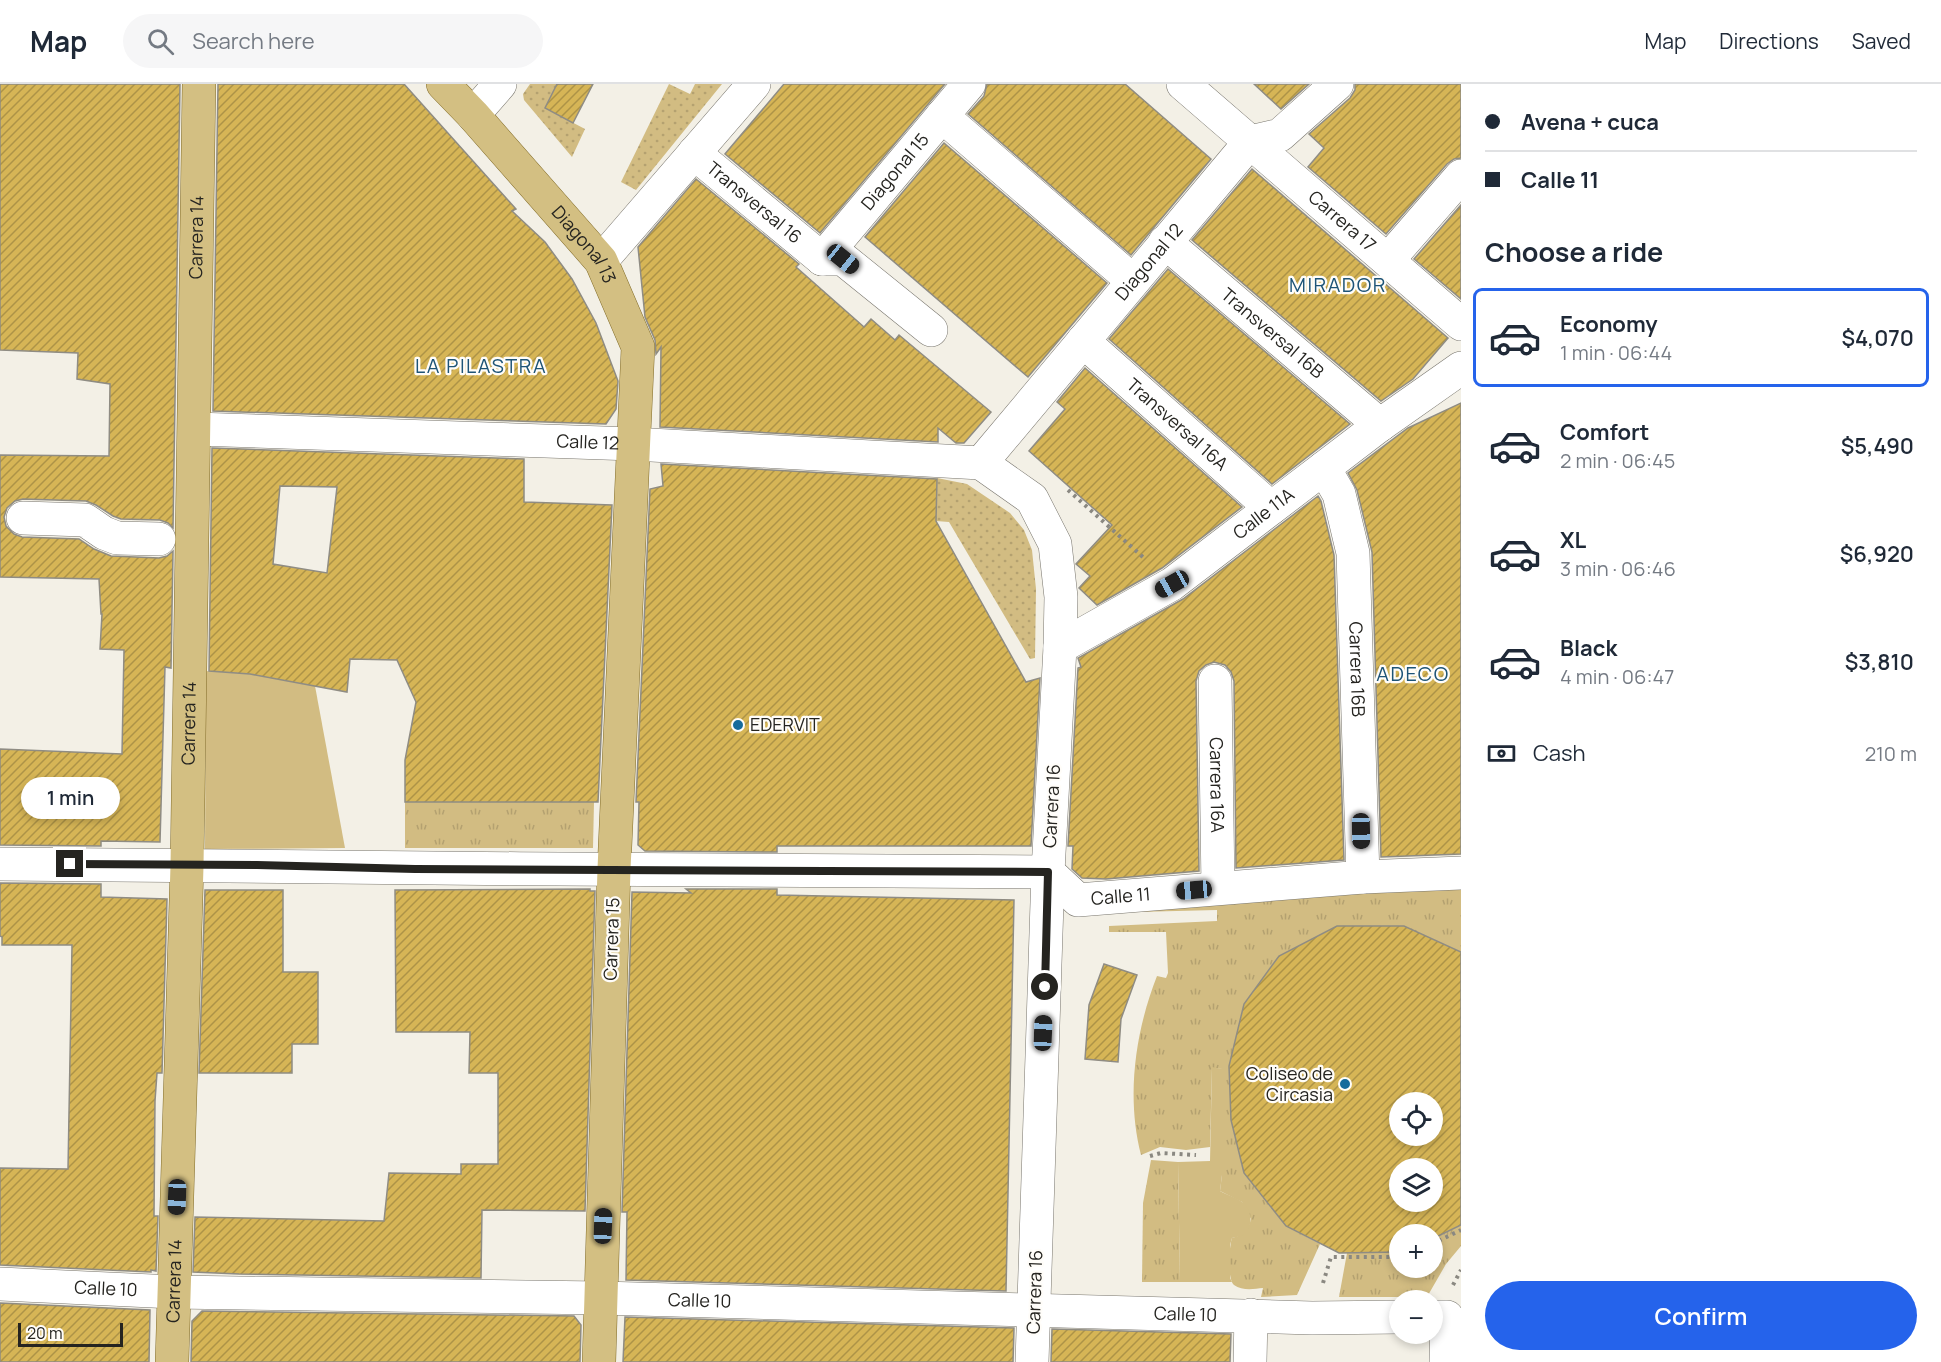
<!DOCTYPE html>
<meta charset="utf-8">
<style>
body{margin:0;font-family:Manrope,sans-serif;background:#f6f6f7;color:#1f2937;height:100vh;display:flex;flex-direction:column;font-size:22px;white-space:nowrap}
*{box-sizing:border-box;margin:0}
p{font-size:20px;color:#747a83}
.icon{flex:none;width:33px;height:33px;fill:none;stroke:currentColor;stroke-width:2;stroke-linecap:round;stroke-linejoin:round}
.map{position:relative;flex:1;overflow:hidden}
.drawer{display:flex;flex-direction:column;background:#fff;width:480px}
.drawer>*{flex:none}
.top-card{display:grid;align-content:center;height:132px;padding:0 24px;background:#fff}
.buttons{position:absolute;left:1389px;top:1008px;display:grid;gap:12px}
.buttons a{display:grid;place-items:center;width:54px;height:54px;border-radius:50%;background:#fff;box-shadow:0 3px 9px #0003;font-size:30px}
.scale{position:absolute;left:18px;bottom:15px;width:105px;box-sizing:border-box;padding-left:6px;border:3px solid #252420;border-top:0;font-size:16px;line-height:21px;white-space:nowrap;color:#252420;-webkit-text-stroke:4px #fffdf9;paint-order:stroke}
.end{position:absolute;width:27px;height:27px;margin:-14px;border:8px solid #252420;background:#fff;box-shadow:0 0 0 3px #fff}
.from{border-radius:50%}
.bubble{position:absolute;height:42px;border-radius:21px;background:#fff;box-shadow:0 3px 9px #0003;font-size:20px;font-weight:600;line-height:42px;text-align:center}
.car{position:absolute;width:18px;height:36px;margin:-18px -9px;border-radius:8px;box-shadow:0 0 4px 2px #0007;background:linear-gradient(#222 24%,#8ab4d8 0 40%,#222 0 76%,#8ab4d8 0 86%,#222 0)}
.top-card b{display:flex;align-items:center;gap:21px;height:57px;font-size:22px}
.top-card b+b{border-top:2px solid #e0e1e3}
.top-card i{width:15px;height:15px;background:#1f2937}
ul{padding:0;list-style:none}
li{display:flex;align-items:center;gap:18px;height:99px;margin:0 12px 9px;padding:0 12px;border:3px solid transparent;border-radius:9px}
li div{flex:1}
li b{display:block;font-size:22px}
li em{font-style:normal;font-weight:600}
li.on{border-color:#2563eb}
li>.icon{width:54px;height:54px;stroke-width:1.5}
h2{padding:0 24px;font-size:27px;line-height:72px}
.pay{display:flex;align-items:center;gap:15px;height:66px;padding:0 24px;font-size:22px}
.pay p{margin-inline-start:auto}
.cta{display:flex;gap:12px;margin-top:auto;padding:12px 24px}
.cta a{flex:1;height:69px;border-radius:36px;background:#2563eb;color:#fff;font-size:24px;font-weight:600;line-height:69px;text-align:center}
header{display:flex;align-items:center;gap:36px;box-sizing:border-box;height:84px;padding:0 30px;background:#fff;border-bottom:2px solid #e0e1e3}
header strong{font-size:28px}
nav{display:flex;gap:33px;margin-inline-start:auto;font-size:21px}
.search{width:420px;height:54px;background:#f6f6f7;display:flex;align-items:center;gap:15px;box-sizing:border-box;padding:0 21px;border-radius:33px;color:#747a83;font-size:22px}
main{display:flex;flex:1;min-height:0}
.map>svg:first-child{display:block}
.grass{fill:url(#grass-tufts)}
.park{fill:#d2bc82}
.garden{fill:url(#garden-dots)}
.building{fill:url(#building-hatch);stroke:#8f8c83;stroke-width:1.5;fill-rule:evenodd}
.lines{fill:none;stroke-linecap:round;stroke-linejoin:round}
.minor-casing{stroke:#79766e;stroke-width:34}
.major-casing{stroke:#836d2a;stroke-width:34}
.path{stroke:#8a8881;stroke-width:4;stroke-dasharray:3 4.5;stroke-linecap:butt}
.minor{stroke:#fff;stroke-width:33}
.major{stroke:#d3bf82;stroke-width:33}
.route{stroke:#252420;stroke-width:8}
.poi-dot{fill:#166b9c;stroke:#fffdf9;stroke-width:2}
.labels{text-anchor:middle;stroke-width:4.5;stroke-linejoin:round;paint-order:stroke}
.street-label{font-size:18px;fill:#252420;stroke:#fffdf9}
.poi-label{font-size:18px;fill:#252420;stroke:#fffdf9;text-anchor:start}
.neighbourhood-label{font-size:20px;letter-spacing:1.5px;fill:#1e5477;stroke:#fffdf9}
</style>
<header>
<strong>Map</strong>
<div class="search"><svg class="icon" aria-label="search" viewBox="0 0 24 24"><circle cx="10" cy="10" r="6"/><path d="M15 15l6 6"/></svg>Search here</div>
<nav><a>Map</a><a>Directions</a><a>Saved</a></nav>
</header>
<main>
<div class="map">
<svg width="1461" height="1278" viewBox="0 0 1461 1278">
<defs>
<pattern id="grass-tufts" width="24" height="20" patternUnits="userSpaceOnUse" patternTransform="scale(1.5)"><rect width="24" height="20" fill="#d2bc82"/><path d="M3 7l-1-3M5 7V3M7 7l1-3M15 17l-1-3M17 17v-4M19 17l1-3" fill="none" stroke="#b4a170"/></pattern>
<pattern id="garden-dots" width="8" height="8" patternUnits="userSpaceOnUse" patternTransform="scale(1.5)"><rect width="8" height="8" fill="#d2bc82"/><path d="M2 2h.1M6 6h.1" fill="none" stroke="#b4a170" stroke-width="1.8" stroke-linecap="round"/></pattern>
<pattern id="building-hatch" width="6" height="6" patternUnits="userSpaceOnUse" patternTransform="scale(1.5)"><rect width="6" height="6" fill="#d6b556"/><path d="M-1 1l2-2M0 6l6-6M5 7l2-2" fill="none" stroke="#ad9347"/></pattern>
</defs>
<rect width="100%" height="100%" fill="#f3f0e6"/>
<g class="grass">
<path d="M405,718H594L593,764H405Z"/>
<path d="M1461,805V868L1403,842H1337L1279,872L1244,920L1229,982L1244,1089L1286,1142L1320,1160L1297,1211L1261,1213L1263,1204C1254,1205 1242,1207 1234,1201C1227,1195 1229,1163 1232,1154C1244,1151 1248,1147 1251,1135L1242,1118L1220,1107L1222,1091V985L1212,984L1210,1063L1186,1066L1160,1063L1141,1071C1126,1013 1135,948 1157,892L1166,894L1168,889L1166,848H1109V842L1217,837V826L1096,829L1221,816Z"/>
<path d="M1151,1076L1178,1078L1180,1198H1142L1143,1119Z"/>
<path d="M1461,1141V1162L1446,1180L1427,1213H1339L1347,1169L1399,1168L1400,1184H1432L1433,1155Z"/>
</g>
<g class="park">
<path d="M206,587L250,590L315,602L345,764L205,765Z"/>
<path d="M1212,983L1222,985V1091L1220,1107C1227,1111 1236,1113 1242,1118C1253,1126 1254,1145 1241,1152C1238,1153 1235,1153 1232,1154L1230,1161V1194L1232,1198H1180L1178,1078L1210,1077Z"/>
</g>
<g class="garden">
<path d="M530,0H557L545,24L585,45L572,73L524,16L523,10Z"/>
<path d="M669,0L690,10L695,0H722L636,106L621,98Z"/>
<path d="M937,394L967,400L1010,429L1024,446L1032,466L1036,505L1035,574L1030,575L949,438L936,437Z"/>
</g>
<g class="building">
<path d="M0,0H180L173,444L168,439L160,436L121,435L113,432L96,421L86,417L23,415L15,417L7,424L4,433L6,442L14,450L22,453L79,455L94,465L111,472L159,474L167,472L173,467L171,584L165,583L160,758L101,757V762L0,761V665L122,670L124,566L100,565L102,530H101L99,495L0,493V371L109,372L110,300L77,295L78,269L0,266Z"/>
<path d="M218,0H404L516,125L512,127L545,158L572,195L596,239L618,297L616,325L606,340L213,327Z"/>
<path d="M557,0H593L573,39L545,24Z"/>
<path d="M784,0H945L820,149L725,70Z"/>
<path d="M987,0H1125L1211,75L1131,171L968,30L984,12Z"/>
<path d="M1254,0H1309L1281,25Z"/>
<path d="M1355,0H1461V74L1454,75L1447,80L1386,150L1308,83L1324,64L1309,50L1350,14L1355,6Z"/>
<path d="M944,59L1107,199L1028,293L865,153Z"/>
<path d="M1252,85L1448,254L1413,295L1381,317L1192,156Z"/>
<path d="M696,95L799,180L796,183L864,243L871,235L895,256L899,251L991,328L964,359H956L938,344V358L660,343L661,263L656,270L655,256L645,233L638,163Z"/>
<path d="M1461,121V215L1414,175Z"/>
<path d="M1168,185L1350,340L1272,400L1109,255Z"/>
<path d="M1085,284L1242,423L1162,484L1097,521L1079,504L1090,492L1076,480L1112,441L1029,367L1065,325L1057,318Z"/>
<path d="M1461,319V770L1381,773L1372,468L1357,406L1348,389L1408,344Z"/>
<path d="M212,364L524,375V418L612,421L598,718H405V676L416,618L397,576L350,575L347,608L250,590L209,587ZM280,402L337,403L327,489L273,480Z"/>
<path d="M661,380L937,395L936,437L1026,598L1040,594L1031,762H777V768L645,767L638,761L639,718H636L650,405L663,402Z"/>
<path d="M1318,412L1321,417L1334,471L1344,776L1236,784L1234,597L1231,588L1225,581L1214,578L1206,581L1199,587L1196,597L1199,787L1106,795L1082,794L1072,785L1073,762H1068L1078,584L1081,583L1078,574L1183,515Z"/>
<path d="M0,799L101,800V813L167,815L162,989H157L155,1017L154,1132H158L156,1187L151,1186V1188L0,1181V1084L68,1085L72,861H2V853L0,852Z"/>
<path d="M590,805V807H595L585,1127L482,1126L481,1194L239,1190L193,1188L195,1133L384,1137L389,1089L461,1090V1080H498V989H469L470,948H396L395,806Z"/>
<path d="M686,805H777V811L1014,816L1006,1207L626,1196L627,1128H622L632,808L691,809Z"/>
<path d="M205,806H283V888H318V960H292V989H199Z"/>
<path d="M1337,842H1404L1461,868V1141L1432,1155V1150H1400V1168L1339,1169L1286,1142L1244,1089L1231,1036L1229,982L1244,920L1279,872ZM1400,1018H1432V1052H1400ZM1400,1084H1432V1118H1400Z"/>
<path d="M1104,880L1137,891L1121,935L1118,978L1085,975L1089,921Z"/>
<path d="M0,1219L150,1226L149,1278H0Z"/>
<path d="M202,1227L574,1232L581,1241L580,1278H191L192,1237Z"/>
<path d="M625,1233L1014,1244L1013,1278H623Z"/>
<path d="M1052,1245L1231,1250L1230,1278H1051Z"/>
</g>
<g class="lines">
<defs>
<g id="minor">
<path id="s1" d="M1183,0L1461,240"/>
<path d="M473,31L500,0"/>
<path d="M942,32L1133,197"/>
<path id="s2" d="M694,69L822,175H843L931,246"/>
<path id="s3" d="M1165,158L1380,341"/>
<path id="s4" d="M822,175L969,0"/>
<path d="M1388,176L1461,92"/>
<path d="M601,177L754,0"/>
<path id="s5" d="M1083,257L1271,424"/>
<path id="s6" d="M195,345L633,360L981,379"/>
<path d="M981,379L1032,415L1055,460L1061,513L1060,563L1048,788L1032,1278"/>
<path id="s7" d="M981,379L1250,58L1280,51L1337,0"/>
<path id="s8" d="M1324,384L1339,410L1353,469L1363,793"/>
<path d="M23,434L85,436L104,449L117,454L159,455"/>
<path id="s9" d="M1060,563L1172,500L1380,341L1461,284"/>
<path id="s10" d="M1215,597L1218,804"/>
<path id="s11" d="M0,780C349,784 699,786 1048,788L1078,816L1363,793L1461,789"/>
<path id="s12" d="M0,1200L174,1208L601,1214L1312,1234L1400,1233"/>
<path d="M1432,1233H1447L1446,1278"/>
<path d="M1250,1278L1251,1231"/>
</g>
<g id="major">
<path id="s13" d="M443,0L473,31L601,177L638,263L614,785L599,1278"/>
<path id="s14" d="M172,1278L187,782L199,0"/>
</g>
</defs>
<use href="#minor" class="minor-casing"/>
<use href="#major" class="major-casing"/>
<g class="path">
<path d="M1068,406L1145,475"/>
<path d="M1150,1072L1161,1069L1196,1071"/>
<path d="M1432,1160L1461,1146"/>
<path d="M1323,1199L1331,1173H1400"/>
<path d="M1453,1201L1461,1186"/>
</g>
<use href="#minor" class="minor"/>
<use href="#major" class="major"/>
</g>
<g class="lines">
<path class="route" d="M70,780L257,781L415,785L1048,788L1045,903"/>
</g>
<g class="poi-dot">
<circle cx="738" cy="641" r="6"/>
<circle cx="1345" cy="1000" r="6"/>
</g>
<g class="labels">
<g class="street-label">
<text dy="6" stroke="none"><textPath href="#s4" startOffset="114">Diagonal 15</textPath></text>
<text dy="6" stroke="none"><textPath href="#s2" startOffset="78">Transversal 16</textPath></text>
<text dy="6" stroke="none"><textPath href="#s1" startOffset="210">Carrera 17</textPath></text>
<text dy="6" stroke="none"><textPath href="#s14" startOffset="1125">Carrera 14</textPath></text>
<text dy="6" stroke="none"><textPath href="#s13" startOffset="214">Diagonal 13</textPath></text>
<text dy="6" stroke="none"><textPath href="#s7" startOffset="262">Diagonal 12</textPath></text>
<text dy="6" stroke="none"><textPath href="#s3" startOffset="141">Transversal 16B</textPath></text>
<text dy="6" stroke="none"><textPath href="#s5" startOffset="126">Transversal 16A</textPath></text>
<text dy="6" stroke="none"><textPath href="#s6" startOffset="393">Calle 12</textPath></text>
<text dy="6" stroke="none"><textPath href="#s9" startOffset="244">Calle 11A</textPath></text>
<text dy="6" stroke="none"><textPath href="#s8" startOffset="207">Carrera 16B</textPath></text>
<text dy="6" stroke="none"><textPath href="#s14" startOffset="639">Carrera 14</textPath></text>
<text dy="6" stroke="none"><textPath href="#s10" startOffset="104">Carrera 16A</textPath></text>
<text transform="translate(1052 722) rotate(-87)" y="6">Carrera 16</text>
<text dy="6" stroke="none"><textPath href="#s11" startOffset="1132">Calle 11</textPath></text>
<text transform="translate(612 855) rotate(-88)" y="6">Carrera 15</text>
<text dy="6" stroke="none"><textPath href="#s14" startOffset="81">Carrera 14</textPath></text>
<text dy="6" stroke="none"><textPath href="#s12" startOffset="106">Calle 10</textPath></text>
<text transform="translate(1035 1208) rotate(-88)" y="6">Carrera 16</text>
<text dy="6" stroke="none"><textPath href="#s12" startOffset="700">Calle 10</textPath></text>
<text dy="6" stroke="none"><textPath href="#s12" startOffset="1186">Calle 10</textPath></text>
</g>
<g class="poi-label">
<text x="750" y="647">EDERVIT</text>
<text x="1333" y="996" text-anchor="end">Coliseo de<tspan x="1333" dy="21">Circasia</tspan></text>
</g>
<g class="neighbourhood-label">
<text x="1338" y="208">MIRADOR</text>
<text x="481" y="289">LA PILASTRA</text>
<text x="1413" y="597">ADECO</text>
</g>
</g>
</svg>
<div class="buttons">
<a><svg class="icon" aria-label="locate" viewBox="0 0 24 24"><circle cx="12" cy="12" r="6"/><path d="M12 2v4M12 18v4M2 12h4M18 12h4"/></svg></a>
<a><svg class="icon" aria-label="layers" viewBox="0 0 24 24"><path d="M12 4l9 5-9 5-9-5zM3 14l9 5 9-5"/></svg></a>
<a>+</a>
<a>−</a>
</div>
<div class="scale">20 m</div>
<i class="end from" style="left:1045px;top:903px"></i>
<i class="end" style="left:70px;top:780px"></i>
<div class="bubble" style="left:21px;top:693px;width:99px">1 min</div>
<i class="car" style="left:843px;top:175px;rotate:129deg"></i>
<i class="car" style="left:1172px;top:500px;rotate:241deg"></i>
<i class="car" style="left:1361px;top:747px;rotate:179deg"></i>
<i class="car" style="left:1194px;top:806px;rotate:265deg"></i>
<i class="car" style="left:1043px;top:949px;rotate:2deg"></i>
<i class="car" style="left:177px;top:1113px;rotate:182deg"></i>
<i class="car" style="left:603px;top:1142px;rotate:2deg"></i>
</div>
<section class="drawer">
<div class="top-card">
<b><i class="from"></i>Avena + cuca</b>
<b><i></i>Calle 11</b>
</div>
<h2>Choose a ride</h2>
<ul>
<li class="on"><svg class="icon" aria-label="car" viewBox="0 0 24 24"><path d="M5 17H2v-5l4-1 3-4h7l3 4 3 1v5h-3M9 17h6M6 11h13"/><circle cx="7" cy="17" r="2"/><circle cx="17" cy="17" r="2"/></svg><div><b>Economy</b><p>1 min · 06:44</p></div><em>$4,070</em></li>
<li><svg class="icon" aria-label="car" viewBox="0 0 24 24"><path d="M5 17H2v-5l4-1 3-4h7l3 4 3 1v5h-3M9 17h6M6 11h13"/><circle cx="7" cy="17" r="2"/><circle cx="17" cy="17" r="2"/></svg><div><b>Comfort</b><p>2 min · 06:45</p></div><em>$5,490</em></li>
<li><svg class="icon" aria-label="car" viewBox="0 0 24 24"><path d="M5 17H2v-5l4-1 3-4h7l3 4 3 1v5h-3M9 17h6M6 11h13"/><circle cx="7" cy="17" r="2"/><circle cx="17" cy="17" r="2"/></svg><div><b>XL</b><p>3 min · 06:46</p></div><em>$6,920</em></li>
<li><svg class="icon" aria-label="car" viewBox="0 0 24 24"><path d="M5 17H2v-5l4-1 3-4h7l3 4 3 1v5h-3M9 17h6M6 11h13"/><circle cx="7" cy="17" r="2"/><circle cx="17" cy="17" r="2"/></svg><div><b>Black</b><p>4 min · 06:47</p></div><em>$3,810</em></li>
</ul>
<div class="pay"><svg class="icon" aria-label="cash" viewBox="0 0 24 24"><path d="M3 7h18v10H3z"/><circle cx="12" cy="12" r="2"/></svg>Cash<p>210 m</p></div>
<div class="cta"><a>Confirm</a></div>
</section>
</main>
